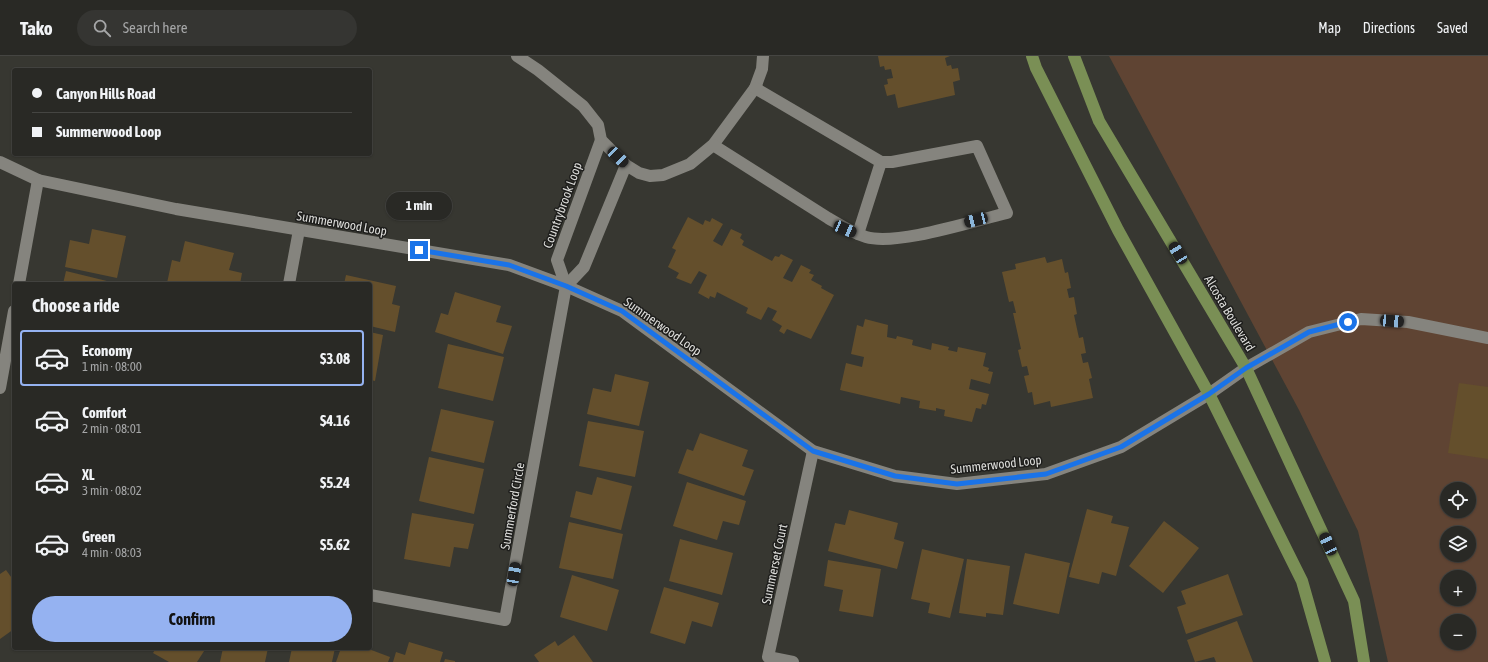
<!DOCTYPE html>
<meta charset="utf-8">
<style>
body{margin:0;font-family:"Asap Condensed",sans-serif;background:#353532;color:#f1f3f6;height:100vh;display:flex;flex-direction:column;font-size:15px;white-space:nowrap}
*{box-sizing:border-box;margin:0}
p{font-size:13px;color:#a5a6a7}
.icon{flex:none;width:22px;height:22px;fill:none;stroke:currentColor;stroke-width:2;stroke-linecap:round;stroke-linejoin:round}
.map{position:relative;flex:1;overflow:hidden}
.details{position:absolute;left:12px;top:226px;width:360px;height:368px;display:flex;flex-direction:column;background:#292925;border-radius:4px;box-shadow:0 1px 3px #0004,0 0 0 1px #454542}
.details>*{flex:none}
.guide{position:absolute;left:12px;top:12px;width:360px;height:88px;border-radius:4px;box-shadow:0 1px 3px #0004,0 0 0 1px #454542;display:grid;align-content:center;height:88px;padding:0 20px;background:#292925}
.fabs{position:absolute;left:1440px;top:426px;display:grid;gap:8px}
.fabs a{display:grid;place-items:center;width:36px;height:36px;border-radius:50%;background:#292925;box-shadow:0 1px 3px #0004,0 0 0 1px #454542;font-size:20px}
.end{position:absolute;width:18px;height:18px;margin:-9px;border:5px solid #1a73e8;background:#fff;box-shadow:0 0 0 2px #fff}
.from{border-radius:50%}
.bubble{position:absolute;height:28px;border-radius:14px;background:#292925;box-shadow:0 1px 3px #0004,0 0 0 1px #454542;font-size:13px;font-weight:700;line-height:28px;text-align:center}
.car{position:absolute;width:12px;height:24px;margin:-12px -6px;border-radius:5px;box-shadow:0 0 3px 1px #0007;background:linear-gradient(#222 24%,#8ab4d8 0 40%,#222 0 76%,#8ab4d8 0 86%,#222 0)}
.guide b{display:flex;align-items:center;gap:14px;height:38px;font-size:15px}
.guide b+b{border-top:1px solid #454542}
.guide i{width:10px;height:10px;background:#f1f3f6}
ul{padding:0;list-style:none}
li{display:flex;align-items:center;gap:12px;height:56px;margin:0 8px 6px;padding:0 12px;border:2px solid transparent;border-radius:4px}
li div{flex:1}
li b{display:block;font-size:15px}
li em{font-style:normal;font-weight:700}
li.active{border-color:#95b2f1}
li>.icon{width:36px;height:36px;stroke-width:1.5}
h2{padding:0 20px;font-size:18px;line-height:48px}
.primary-button{display:flex;gap:8px;margin-top:auto;padding:8px 20px}
.primary-button a{flex:1;height:46px;border-radius:24px;background:#95b2f1;color:#111;font-size:16px;font-weight:700;line-height:46px;text-align:center}
header{display:flex;align-items:center;gap:24px;box-sizing:border-box;height:56px;padding:0 20px;background:#292925;border-bottom:1px solid #454542}
header strong{font-size:19px}
nav{display:flex;gap:22px;margin-inline-start:auto;font-size:14px}
.search{width:280px;height:36px;background:#353532;display:flex;align-items:center;gap:10px;box-sizing:border-box;padding:0 14px;border-radius:22px;color:#a5a6a7;font-size:15px}
.map>svg:first-child{display:block}
.green{fill:#5f4433;fill-rule:evenodd}
.building{fill:#644f2c}
.lines{fill:none;stroke-linecap:round;stroke-linejoin:round}
.minor{stroke:#85847e;stroke-width:12}
.major{stroke:#7a8f55;stroke-width:12}
.route{stroke:#1a73e8;stroke-width:5}
.labels{text-anchor:middle;stroke-width:3;stroke-linejoin:round;paint-order:stroke}
.street-label{font-size:13px;fill:#dcdcd9;stroke:#1e1e1c}
</style>
<header>
<strong>Tako</strong>
<div class="search"><svg class="icon" aria-label="search" viewBox="0 0 24 24"><circle cx="10" cy="10" r="6"/><path d="M15 15l6 6"/></svg>Search here</div>
<nav><a>Map</a><a>Directions</a><a>Saved</a></nav>
</header>
<div class="map">
<svg width="1488" height="606" viewBox="0 0 1488 606">
<rect width="100%" height="100%" fill="#373731"/>
<path class="green" d="M1109,0H1488V606H1388L1358,475L1299,354ZM1447,433H1469V455H1447ZM1447,477H1469V499H1447ZM1447,521H1469V543H1447ZM1447,565H1469V587H1447Z"/>
<g class="building">
<path d="M878,0H950L945,2L947,10L951,9L952,13L958,12L960,24L953,26L955,39L898,52L895,38L887,40L884,29L888,28L887,23L893,22L891,13L885,14L884,10L880,11Z"/>
<path d="M688,161L703,169L705,164L710,166L712,162L723,168L713,185L722,190L731,173L742,178L740,182L744,185L742,189L772,205L775,200L779,201L781,198L793,204L783,222L792,226L801,209L811,214L809,217L814,219L811,224L822,230L821,232L834,239L811,283L787,273L784,278L779,275L782,270L772,264L777,255L768,251L761,264L746,257L748,252L717,236L715,242L710,240L709,243L698,237L707,219L699,215L691,228L676,222L679,217L668,211L676,194L672,192Z"/>
<path d="M92,173L126,180L117,222L65,211L70,184L89,188Z"/>
<path d="M185,185L234,197L229,214L242,217L240,228L167,227L172,204L180,206Z"/>
<path d="M1045,201L1047,207L1062,203L1065,217L1068,216L1071,232L1067,233L1069,242L1074,241L1077,258L1074,259L1079,282L1083,281L1086,297L1081,298L1083,307L1088,306L1092,322L1089,323L1093,342L1051,351L1050,345L1034,349L1032,336L1028,337L1024,320L1029,319L1027,310L1022,311L1018,294L1021,293L1013,257H1016L1013,245L1009,246L1002,216L1016,213L1015,208Z"/>
<path d="M66,215L115,227V228H63Z"/>
<path d="M346,219L396,230L392,248L400,250L395,276L370,270V228H344Z"/>
<path d="M455,236L501,250L496,266L512,270L503,298L435,276L441,257L448,259Z"/>
<path d="M865,263L888,269L887,281L896,283L897,280L913,284L912,289L931,294L932,287L949,291L948,294L957,296L958,291L986,297L983,310L989,312L988,315L993,316L990,328L971,323L969,333L989,338L986,349L982,348L981,353L976,352L972,366L944,360L945,354L936,352V355L919,352L920,345L901,341L900,348L840,334L846,307L862,311L864,301L851,298L857,269L863,271Z"/>
<path d="M370,276L383,279L375,325L370,324Z"/>
<path d="M448,288L504,301L493,345L438,332Z"/>
<path d="M615,318L649,326L639,370L587,358L593,332L611,336Z"/>
<path d="M1459,327L1488,331V403L1448,397Z"/>
<path d="M441,353L494,365L484,407L431,395Z"/>
<path d="M588,365L644,375L635,421L579,410Z"/>
<path d="M700,377L748,394L742,410L754,414L744,440L678,417L687,393L693,395Z"/>
<path d="M429,401L484,413L474,458L419,445Z"/>
<path d="M597,421L632,430L621,474L570,461L576,435L592,439Z"/>
<path d="M687,426L746,445L739,469L723,465L717,484L673,470Z"/>
<path d="M1087,453L1113,460L1111,467L1129,471L1116,520L1102,516L1099,528L1069,521Z"/>
<path d="M849,454L898,467L894,483L904,486L897,513L828,495L835,467L845,469Z"/>
<path d="M412,457L474,468L468,493L454,491L450,511L404,503Z"/>
<path d="M1164,465L1199,492L1163,537L1129,510Z"/>
<path d="M569,466L623,478L613,523L559,512Z"/>
<path d="M680,483L733,497L722,539L669,525Z"/>
<path d="M922,493L964,503L950,562L928,557L930,547L911,543Z"/>
<path d="M1025,497L1070,507L1059,558L1013,548Z"/>
<path d="M967,503L1010,510L1003,559L986,557V561L959,557Z"/>
<path d="M828,504L881,513L873,561L839,555L843,534L824,530Z"/>
<path d="M6,514L14,525V573L0,583V518Z"/>
<path d="M1228,518L1243,559L1186,578L1177,551L1186,548L1181,535Z"/>
<path d="M572,519L619,534L607,575L560,561Z"/>
<path d="M664,531L719,547L712,571L692,565L685,588L650,577Z"/>
<path d="M1237,565L1253,606H1216L1214,601L1195,606L1187,584Z"/>
<path d="M574,579L593,606H539L534,599L555,585L558,590Z"/>
<path d="M409,586L443,596L440,606H393L396,596L405,599Z"/>
<path d="M156,592H206L197,606H169L153,597Z"/>
<path d="M223,592H268L265,606H220Z"/>
<path d="M292,592L306,593L335,592L332,606H289Z"/>
<path d="M341,592H366L390,601L388,606H336Z"/>
<path d="M445,603L455,605V606H444Z"/>
</g>
<g class="lines">
<g class="minor">
<path d="M517,0L538,14L583,50L598,69L601,84L626,109L639,117L650,120L663,119L690,108L713,89L755,32L762,13L763,0"/>
<path d="M713,89L828,162C840,169 852,177 866,181C897,190 973,165 1007,157L977,90L892,106H881L755,32"/>
<path d="M0,106L38,124L176,153L509,209L566,230L622,255L813,395L895,420L957,428L1046,418L1121,391L1209,338L1246,312L1309,276L1361,263L1408,266L1488,282"/>
<path d="M858,178L881,106"/>
<path d="M19,228L38,124"/>
<path d="M289,228L299,174"/>
<path d="M566,230L584,211L626,109"/>
<path d="M0,332L14,255"/>
<path d="M370,539L505,564L566,230L557,204L601,84"/>
<path d="M793,606L768,601L813,395"/>
</g>
<g class="major">
<path d="M1032,0L1036,12L1118,174L1209,338L1302,525L1325,606"/>
<path d="M1074,0L1099,65L1246,312L1354,545L1364,606"/>
</g>
</g>
<g class="lines">
<path class="route" d="M419,194L509,209L566,230L622,255L813,395L895,420L957,428L1046,418L1121,391L1209,338L1246,312L1309,276L1348,266"/>
</g>
<g class="labels">
<g class="street-label">
<text transform="translate(562 149) rotate(-70)" y="5">Countrybrook Loop</text>
<text transform="translate(342 167) rotate(10)" y="5">Summerwood Loop</text>
<text transform="translate(1230 257) rotate(59)" y="5">Alcosta Boulevard</text>
<text transform="translate(663 270) rotate(35)" y="5">Summerwood Loop</text>
<text transform="translate(996 408) rotate(-6)" y="5">Summerwood Loop</text>
<text transform="translate(512 450) rotate(-80)" y="5">Summerford Circle</text>
<text transform="translate(774 508) rotate(-78)" y="5">Summerset Court</text>
</g>
</g>
</svg>
<div class="fabs">
<a><svg class="icon" aria-label="locate" viewBox="0 0 24 24"><circle cx="12" cy="12" r="6"/><path d="M12 2v4M12 18v4M2 12h4M18 12h4"/></svg></a>
<a><svg class="icon" aria-label="layers" viewBox="0 0 24 24"><path d="M12 4l9 5-9 5-9-5zM3 14l9 5 9-5"/></svg></a>
<a>+</a>
<a>−</a>
</div>
<i class="end from" style="left:1348px;top:266px"></i>
<i class="end" style="left:419px;top:194px"></i>
<div class="bubble" style="left:386px;top:136px;width:66px">1 min</div>
<i class="car" style="left:618px;top:101px;rotate:134deg"></i>
<i class="car" style="left:976px;top:164px;rotate:256deg"></i>
<i class="car" style="left:845px;top:173px;rotate:113deg"></i>
<i class="car" style="left:1178px;top:197px;rotate:329deg"></i>
<i class="car" style="left:1392px;top:265px;rotate:94deg"></i>
<i class="car" style="left:1328px;top:488px;rotate:335deg"></i>
<i class="car" style="left:514px;top:518px;rotate:10deg"></i>
<div class="guide">
<b><i class="from"></i>Canyon Hills Road</b>
<b><i></i>Summerwood Loop</b>
</div>
<section class="details">
<h2>Choose a ride</h2>
<ul>
<li class="active"><svg class="icon" aria-label="car" viewBox="0 0 24 24"><path d="M5 17H2v-5l4-1 3-4h7l3 4 3 1v5h-3M9 17h6M6 11h13"/><circle cx="7" cy="17" r="2"/><circle cx="17" cy="17" r="2"/></svg><div><b>Economy</b><p>1 min · 08:00</p></div><em>$3.08</em></li>
<li><svg class="icon" aria-label="car" viewBox="0 0 24 24"><path d="M5 17H2v-5l4-1 3-4h7l3 4 3 1v5h-3M9 17h6M6 11h13"/><circle cx="7" cy="17" r="2"/><circle cx="17" cy="17" r="2"/></svg><div><b>Comfort</b><p>2 min · 08:01</p></div><em>$4.16</em></li>
<li><svg class="icon" aria-label="car" viewBox="0 0 24 24"><path d="M5 17H2v-5l4-1 3-4h7l3 4 3 1v5h-3M9 17h6M6 11h13"/><circle cx="7" cy="17" r="2"/><circle cx="17" cy="17" r="2"/></svg><div><b>XL</b><p>3 min · 08:02</p></div><em>$5.24</em></li>
<li><svg class="icon" aria-label="car" viewBox="0 0 24 24"><path d="M5 17H2v-5l4-1 3-4h7l3 4 3 1v5h-3M9 17h6M6 11h13"/><circle cx="7" cy="17" r="2"/><circle cx="17" cy="17" r="2"/></svg><div><b>Green</b><p>4 min · 08:03</p></div><em>$5.62</em></li>
</ul>
<div class="primary-button"><a>Confirm</a></div>
</section>
</div>
